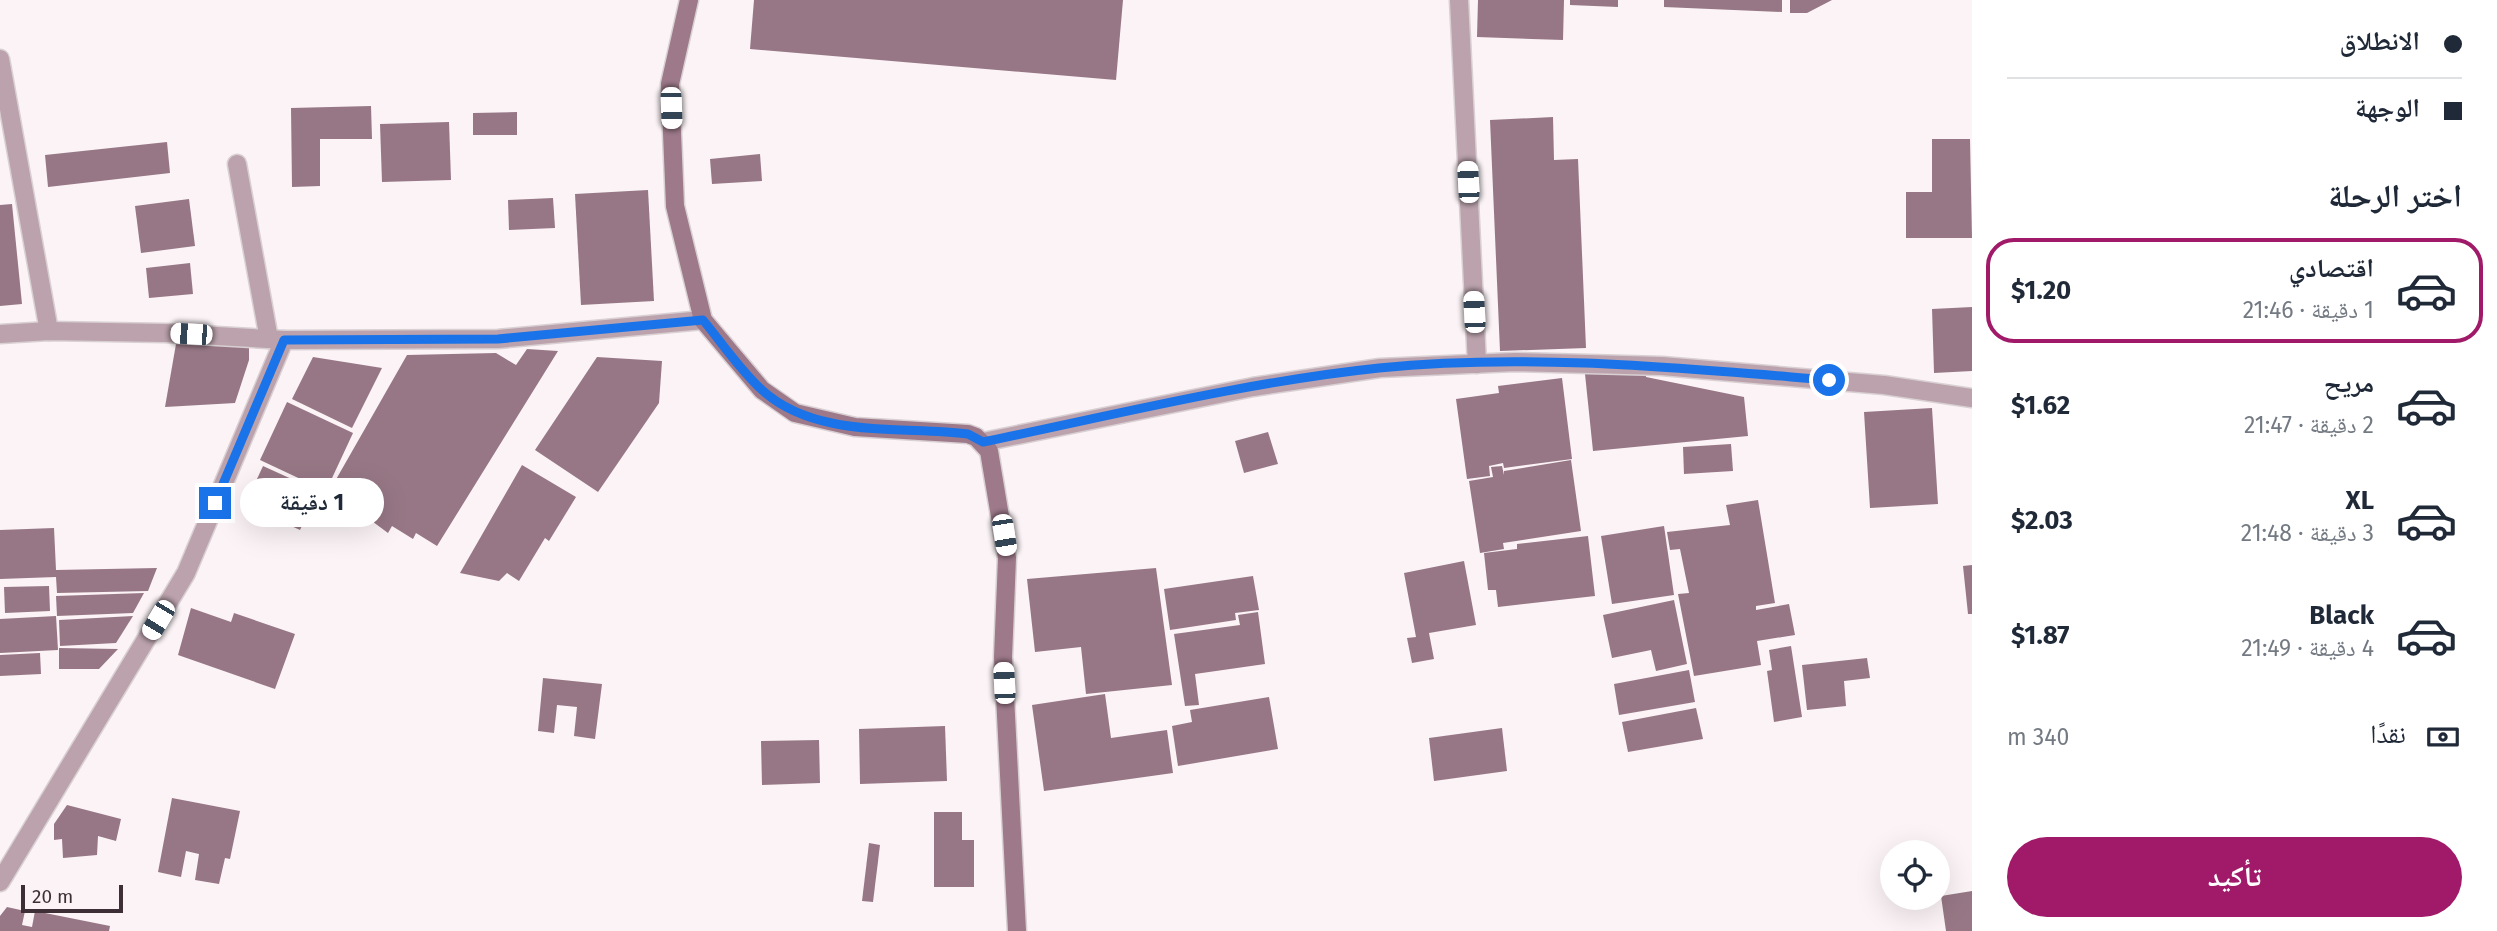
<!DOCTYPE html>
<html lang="ar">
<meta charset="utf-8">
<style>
body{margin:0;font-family:"Fira Sans","Noto Naskh Arabic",sans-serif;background:#f6f6f7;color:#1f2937;direction:rtl;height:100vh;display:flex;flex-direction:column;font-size:26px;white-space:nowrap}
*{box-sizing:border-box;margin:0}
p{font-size:23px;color:#747a83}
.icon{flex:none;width:38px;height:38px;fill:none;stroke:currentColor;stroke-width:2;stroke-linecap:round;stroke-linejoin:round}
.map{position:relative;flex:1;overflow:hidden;direction:ltr}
.panel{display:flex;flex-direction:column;background:#fff;width:525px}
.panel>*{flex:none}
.top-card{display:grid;align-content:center;height:154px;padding:0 35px;background:#fff}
.controls{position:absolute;left:1880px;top:840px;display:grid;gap:14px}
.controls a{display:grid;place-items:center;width:70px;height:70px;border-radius:50%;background:#fff;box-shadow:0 7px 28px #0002;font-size:35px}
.scale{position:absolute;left:21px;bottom:18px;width:102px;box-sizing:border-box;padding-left:7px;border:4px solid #3d2f35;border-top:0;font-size:19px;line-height:24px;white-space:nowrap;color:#3d2f35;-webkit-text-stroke:5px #fbf3f6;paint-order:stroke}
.end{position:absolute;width:32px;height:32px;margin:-16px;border:9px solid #1a73e8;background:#fff;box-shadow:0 0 0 4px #fff}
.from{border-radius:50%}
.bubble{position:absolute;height:49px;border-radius:24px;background:#fff;box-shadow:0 7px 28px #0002;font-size:23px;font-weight:700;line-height:49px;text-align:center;direction:rtl}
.car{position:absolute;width:21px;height:42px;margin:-21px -10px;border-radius:9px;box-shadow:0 0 5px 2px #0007;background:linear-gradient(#fff 24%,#345 0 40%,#fff 0 76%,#345 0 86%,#fff 0)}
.top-card b{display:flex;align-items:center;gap:24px;height:66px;font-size:26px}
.top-card b+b{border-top:2px solid #e0e1e3}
.top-card i{width:18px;height:18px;background:#1f2937}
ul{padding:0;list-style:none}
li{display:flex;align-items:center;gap:21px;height:105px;margin:0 14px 10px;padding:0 21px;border:4px solid transparent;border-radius:28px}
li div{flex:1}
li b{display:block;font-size:26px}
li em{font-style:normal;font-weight:700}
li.active{border-color:#a01a69}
li>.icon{width:63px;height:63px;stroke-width:1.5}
h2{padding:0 35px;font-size:32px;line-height:84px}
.pay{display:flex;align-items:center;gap:18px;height:77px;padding:0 35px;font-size:26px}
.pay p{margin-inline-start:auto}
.button{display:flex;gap:14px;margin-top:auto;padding:14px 35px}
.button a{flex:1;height:80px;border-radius:42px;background:#a01a69;color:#fff;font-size:28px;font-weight:700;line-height:80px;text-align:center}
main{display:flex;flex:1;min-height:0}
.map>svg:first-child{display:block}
.building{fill:#977785}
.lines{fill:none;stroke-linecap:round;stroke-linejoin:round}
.street-casing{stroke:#d9d0d3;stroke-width:21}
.secondary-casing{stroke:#d9d0d3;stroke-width:21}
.street{stroke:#bba2ac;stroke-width:18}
.secondary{stroke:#9d7989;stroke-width:18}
.route{stroke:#1a73e8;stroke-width:9}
</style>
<main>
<section class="panel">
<div class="top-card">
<b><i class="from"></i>الانطلاق</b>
<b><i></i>الوجهة</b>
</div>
<h2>اختر الرحلة</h2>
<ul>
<li class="active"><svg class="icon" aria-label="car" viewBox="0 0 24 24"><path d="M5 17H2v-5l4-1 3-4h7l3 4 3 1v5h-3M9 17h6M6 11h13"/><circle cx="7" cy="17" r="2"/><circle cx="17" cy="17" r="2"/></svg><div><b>اقتصادي</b><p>1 دقيقة · 21:46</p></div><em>$1.20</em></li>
<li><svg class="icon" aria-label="car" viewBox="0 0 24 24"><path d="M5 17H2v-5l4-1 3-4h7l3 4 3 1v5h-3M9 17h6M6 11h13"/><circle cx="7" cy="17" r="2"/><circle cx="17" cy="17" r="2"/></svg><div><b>مريح</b><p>2 دقيقة · 21:47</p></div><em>$1.62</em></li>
<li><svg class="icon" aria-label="car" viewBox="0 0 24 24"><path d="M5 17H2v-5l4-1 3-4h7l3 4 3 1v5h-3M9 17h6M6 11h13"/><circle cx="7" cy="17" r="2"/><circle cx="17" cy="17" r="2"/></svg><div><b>XL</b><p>3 دقيقة · 21:48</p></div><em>$2.03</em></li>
<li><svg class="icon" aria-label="car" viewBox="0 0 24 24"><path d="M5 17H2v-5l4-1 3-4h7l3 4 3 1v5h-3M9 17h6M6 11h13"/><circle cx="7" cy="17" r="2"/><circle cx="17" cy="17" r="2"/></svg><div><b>Black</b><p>4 دقيقة · 21:49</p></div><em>$1.87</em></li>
</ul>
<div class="pay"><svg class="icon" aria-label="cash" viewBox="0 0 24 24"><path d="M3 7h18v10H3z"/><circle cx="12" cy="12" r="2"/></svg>نقدًا<p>340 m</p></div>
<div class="button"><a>تأكيد</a></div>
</section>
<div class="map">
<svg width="1972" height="931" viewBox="0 0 1972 931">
<rect width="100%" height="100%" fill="#fbf3f6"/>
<g class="building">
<path d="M754,0H1123L1116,80L750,49Z"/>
<path d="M1478,0H1564L1563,40L1477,37Z"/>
<path d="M1570,0H1618V7L1570,5Z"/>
<path d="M1664,0H1782V12L1664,7Z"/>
<path d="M1790,0H1832L1807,13H1790Z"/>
<path d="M371,106L372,139H320V186L292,187L291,108Z"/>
<path d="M517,112V135H473V113Z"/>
<path d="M1553,117L1554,160L1578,159L1586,348L1500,351L1490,120Z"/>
<path d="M449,122L451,180L382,182L380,124Z"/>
<path d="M1932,139H1970L1972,238H1906V192H1932Z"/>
<path d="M167,142L170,173L48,187L45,155Z"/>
<path d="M760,154L762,181L712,184L710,159Z"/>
<path d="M648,190L654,301L581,305L575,194Z"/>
<path d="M553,198L555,228L509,230L508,200Z"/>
<path d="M189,199L195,246L141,253L135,206Z"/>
<path d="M12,204L22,304L0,306V205Z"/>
<path d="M190,263L193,294L149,298L146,268Z"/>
<path d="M1972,307V371L1934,373L1932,309Z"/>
<path d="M249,343V360L235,403L165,407L176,344Z"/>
<path d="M527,349L558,351L437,546L416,533L413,539L392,526L388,533L330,490L407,355L496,353L516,365Z"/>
<path d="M313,357L382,368L352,428L292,399Z"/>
<path d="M597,357L662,361L659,403L598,492L535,450Z"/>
<path d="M1645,368L1646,377L1744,397L1748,436L1593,451L1585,374Z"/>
<path d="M1562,378L1572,459L1504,468L1503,463L1489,466L1490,476L1467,479L1456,399L1499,393L1498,386Z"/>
<path d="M287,402L353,433L326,491L260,460Z"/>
<path d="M1932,408L1938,504L1870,508L1864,412Z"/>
<path d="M1268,432L1278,464L1244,473L1235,441Z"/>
<path d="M1731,444L1733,471L1684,474L1683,447Z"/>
<path d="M1571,460L1581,531L1503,543L1504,549L1480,553L1469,481L1493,477L1491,467L1502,466L1504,475V471Z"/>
<path d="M522,465L576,497L549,541L545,538L519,581L507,573L499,581L460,573Z"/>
<path d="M263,466L318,491L300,530L245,505Z"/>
<path d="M1758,500L1775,603L1756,606V610L1789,604L1795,635L1757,641L1761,665L1694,676L1678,594L1689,593L1680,549L1670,550L1667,532L1730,525L1726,505Z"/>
<path d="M1664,526L1674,595L1612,604L1601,536Z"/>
<path d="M54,528L56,570L157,568L148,591L57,593L56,577L0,579V530Z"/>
<path d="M1588,536L1595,596L1498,607L1496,590H1488L1484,553L1517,549V544Z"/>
<path d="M1464,561L1476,625L1429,633L1434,659L1412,663L1407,638L1416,637L1404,573Z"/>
<path d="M1972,565V614H1968L1963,566Z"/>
<path d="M1156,568L1172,685L1086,694L1081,647L1035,652L1027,579Z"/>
<path d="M1253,576L1259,610L1235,613L1236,620L1170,630L1164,589Z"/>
<path d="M49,586L50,611L5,613L4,587Z"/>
<path d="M144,593L133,613L57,616L56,596Z"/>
<path d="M1674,600L1687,664L1656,671L1651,650L1612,658L1603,615Z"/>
<path d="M191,608L231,622L234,613L295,634L275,689L178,655Z"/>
<path d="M1258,612L1265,664L1195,674L1199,705L1185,706L1174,634L1240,625L1238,615Z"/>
<path d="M56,616L58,650L0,653V619Z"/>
<path d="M133,616L116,643L60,646L59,620Z"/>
<path d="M1791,646L1802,717L1774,722L1767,671L1772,670L1769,650Z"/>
<path d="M59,648L118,649L99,669H59Z"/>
<path d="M40,653L41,674L0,676V655Z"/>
<path d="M1867,658L1870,678L1844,681L1846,706L1807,710L1802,665Z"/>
<path d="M1689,670L1695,702L1619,715L1614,684Z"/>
<path d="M543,678L602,684L595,739L574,736L577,707L557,705L554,733L538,731Z"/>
<path d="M1105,694L1111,738L1167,730L1173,773L1044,791L1032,705Z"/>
<path d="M1269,697L1278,749L1178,766L1172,726L1192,722L1190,710Z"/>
<path d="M1696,708L1703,739L1628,752L1622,722Z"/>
<path d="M945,726L947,781L860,784L859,729Z"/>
<path d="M1502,728L1507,771L1434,781L1429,738Z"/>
<path d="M819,740L820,783L762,785L761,741Z"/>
<path d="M172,798L240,811L230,859L225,858L219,884L195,880L199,854L186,851L181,877L158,872Z"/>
<path d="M67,805L121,819L116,841L98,836L97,855L63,858L62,839L54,840V824Z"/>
<path d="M934,812H962V840H974V887H934Z"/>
<path d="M869,843L880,845L873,902L862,901Z"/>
<path d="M1972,891V931H1946L1941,896Z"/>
<path d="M7,907L25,911L22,925L32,927L35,911L110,926L109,931H0V916Z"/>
</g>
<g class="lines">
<defs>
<g id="street">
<path d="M1459,0L1477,364"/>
<path d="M0,59L49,331"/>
<path d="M237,164L269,339"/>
<path d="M0,334L49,331L165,333L284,340L498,339L703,320"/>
<path d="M983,442L1253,387L1380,368L1515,362L1662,366L1884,385L1972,398"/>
<path d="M0,882L186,573L284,340"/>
</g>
<path id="secondary" d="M689,0L670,84L675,206L703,320L762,390L795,413L855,427L968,434L976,437L989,451L1007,558L1003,657L1017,931"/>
</defs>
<use href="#street" class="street-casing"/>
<use href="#secondary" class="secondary-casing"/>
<use href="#street" class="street"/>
<use href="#secondary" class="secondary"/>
</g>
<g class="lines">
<path class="route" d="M215,503L284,340L498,339L703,320C722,343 740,370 762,390C816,439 901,426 968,434L983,442C1114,415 1246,382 1379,368C1528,353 1680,368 1829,380"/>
</g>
</svg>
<div class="controls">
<a><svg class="icon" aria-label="locate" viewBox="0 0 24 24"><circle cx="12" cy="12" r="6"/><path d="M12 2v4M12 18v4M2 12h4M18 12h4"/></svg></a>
</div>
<div class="scale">20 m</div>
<i class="end from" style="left:1829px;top:380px"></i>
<i class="end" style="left:215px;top:503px"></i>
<div class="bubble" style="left:240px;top:478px;width:144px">1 دقيقة</div>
<i class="car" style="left:671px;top:108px;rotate:178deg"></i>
<i class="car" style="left:1468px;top:182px;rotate:357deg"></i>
<i class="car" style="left:1474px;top:312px;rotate:357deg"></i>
<i class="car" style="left:191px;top:334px;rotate:273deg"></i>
<i class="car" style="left:1004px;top:535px;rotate:171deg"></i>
<i class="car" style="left:158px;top:620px;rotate:211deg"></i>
<i class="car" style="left:1004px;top:683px;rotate:357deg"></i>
</div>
</main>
